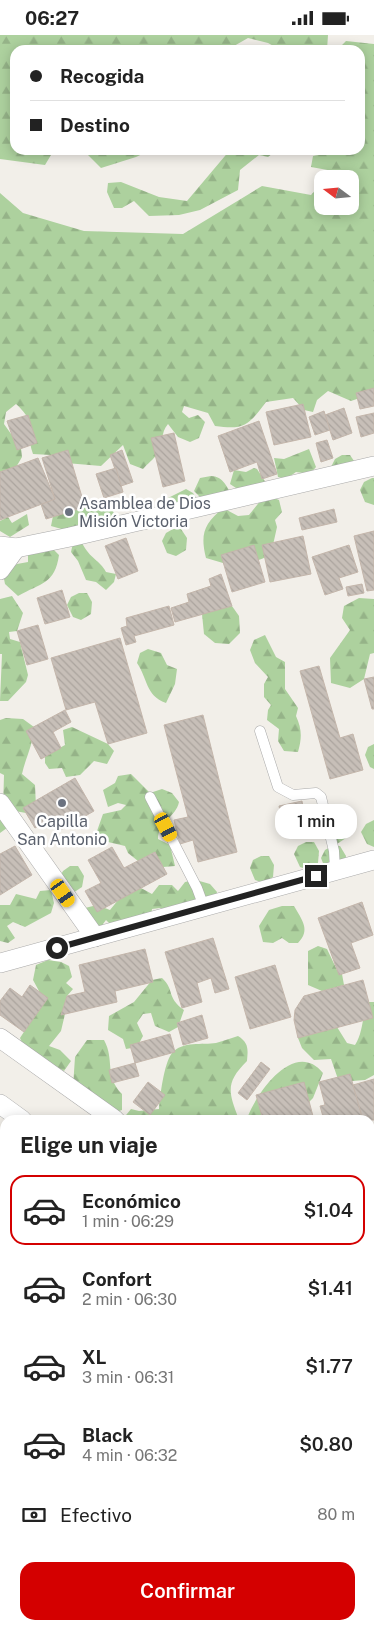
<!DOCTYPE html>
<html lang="es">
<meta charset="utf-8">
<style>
body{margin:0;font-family:"Public Sans",sans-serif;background:#f6f6f6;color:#222;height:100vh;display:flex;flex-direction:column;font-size:19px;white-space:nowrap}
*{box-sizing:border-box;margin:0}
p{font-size:16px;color:#767676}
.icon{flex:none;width:28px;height:28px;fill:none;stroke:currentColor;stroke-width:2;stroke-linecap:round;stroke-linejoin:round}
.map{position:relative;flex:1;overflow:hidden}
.sheet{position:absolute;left:0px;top:1080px;width:375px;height:515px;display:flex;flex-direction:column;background:#fff;border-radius:15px 15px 0 0;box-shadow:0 2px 12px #0003}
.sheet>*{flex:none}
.hud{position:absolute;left:10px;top:10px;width:355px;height:110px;border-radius:15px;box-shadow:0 2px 12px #0003;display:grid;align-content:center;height:110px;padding:0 20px;background:#fff}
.needle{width:32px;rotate:286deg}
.controls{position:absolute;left:314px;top:135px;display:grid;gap:10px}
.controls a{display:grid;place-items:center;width:45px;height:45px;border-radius:10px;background:#fff;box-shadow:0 2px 12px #0003;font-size:25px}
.end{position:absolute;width:22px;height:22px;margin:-11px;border:6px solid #222;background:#fff;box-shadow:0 0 0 2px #fff}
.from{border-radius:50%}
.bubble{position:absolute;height:35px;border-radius:15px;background:#fff;box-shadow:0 2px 12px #0003;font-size:16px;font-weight:600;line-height:35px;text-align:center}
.car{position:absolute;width:15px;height:30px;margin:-15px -8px;border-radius:6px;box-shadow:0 0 4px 1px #0007;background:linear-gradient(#f5c518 24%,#345 0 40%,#f5c518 0 76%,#345 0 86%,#f5c518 0)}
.hud b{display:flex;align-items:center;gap:18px;height:48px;font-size:19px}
.hud b+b{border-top:1px solid #e0e0e0}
.hud i{width:12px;height:12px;background:#222}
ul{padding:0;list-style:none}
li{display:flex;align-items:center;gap:15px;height:70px;margin:0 10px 8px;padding:0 10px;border:2px solid transparent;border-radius:15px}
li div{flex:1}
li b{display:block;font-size:19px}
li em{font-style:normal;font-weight:600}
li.selected{border-color:#d40000}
li>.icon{width:45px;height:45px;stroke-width:1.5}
h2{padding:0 20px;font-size:22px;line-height:60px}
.pay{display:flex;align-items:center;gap:12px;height:55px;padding:0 20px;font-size:19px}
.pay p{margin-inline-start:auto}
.button{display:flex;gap:10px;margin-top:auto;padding:10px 20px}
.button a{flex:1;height:58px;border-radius:15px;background:#d40000;color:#fff;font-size:20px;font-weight:600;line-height:58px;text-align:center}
.status{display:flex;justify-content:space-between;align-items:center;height:35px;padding:0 25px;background:#fff;direction:ltr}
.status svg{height:14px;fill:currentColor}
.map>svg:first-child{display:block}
.forest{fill:url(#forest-firs)}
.building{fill:url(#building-back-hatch);stroke:#c4b6ab}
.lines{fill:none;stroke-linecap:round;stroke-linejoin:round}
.service-casing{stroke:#a9a9a9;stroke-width:11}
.minor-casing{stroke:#a9a9a9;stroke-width:20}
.service{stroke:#fff;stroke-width:10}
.minor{stroke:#fff;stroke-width:19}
.route{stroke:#222;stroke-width:6}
.worship-dot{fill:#6b7280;stroke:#fff;stroke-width:2}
.labels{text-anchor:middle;stroke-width:5;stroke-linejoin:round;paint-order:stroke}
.worship-label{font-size:16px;fill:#5b616d;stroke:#fff;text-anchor:start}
</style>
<div class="status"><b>06:27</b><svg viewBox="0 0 49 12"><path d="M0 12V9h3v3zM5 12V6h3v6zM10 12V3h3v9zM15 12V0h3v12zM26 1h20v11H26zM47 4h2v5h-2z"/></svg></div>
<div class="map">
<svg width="374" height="1595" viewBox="0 0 374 1595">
<defs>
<pattern id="forest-firs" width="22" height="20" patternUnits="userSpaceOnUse" patternTransform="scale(1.25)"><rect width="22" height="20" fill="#add19e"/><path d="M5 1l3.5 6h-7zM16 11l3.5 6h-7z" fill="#95b388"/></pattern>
<pattern id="building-back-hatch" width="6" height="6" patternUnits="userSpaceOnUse" patternTransform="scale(1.25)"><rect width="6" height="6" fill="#c7bfb8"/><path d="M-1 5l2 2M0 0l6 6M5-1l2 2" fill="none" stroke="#aba49e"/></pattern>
</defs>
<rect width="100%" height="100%" fill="#f2efe9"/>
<g class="forest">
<path d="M0,0H328L327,15H281L268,8L248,3L227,15H15V115H54L45,130L0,124Z"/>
<path d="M346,6L374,9V358L351,366L328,356L317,365L313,377L304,375L293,363L266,367C248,391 244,395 215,391L208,378L184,371L182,377L189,383L198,380L205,387L199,403L190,407L178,402L168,389C160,398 164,409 157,419C154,424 147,429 143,434L130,429L123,410L101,431L66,428L51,420L33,419C24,395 40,391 16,369L6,377L4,389L21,413L22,422L15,434L0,440V158L23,178L84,196L183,199L262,151L311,160L322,148V171H350V144H326L333,136L311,132L313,121L323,119L326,115H360V15H337Z"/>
<path d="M83,115H151L136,122L101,133Z"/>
<path d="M230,115H277L268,122L259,120L240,135L238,155L200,175L179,180L149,181L134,166L122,173H114L107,157L108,148L121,147L159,162L187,166Z"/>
<path d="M309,414L316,432L310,439L296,437L286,444L278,442L274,423L284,424Z"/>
<path d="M342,420H350L356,429L331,432L335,424Z"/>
<path d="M254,433L257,434L268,451L239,455L230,449L234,435L246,437Z"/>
<path d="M211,441C223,441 228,453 233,463L203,465L194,456L200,443Z"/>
<path d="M372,443H374V470L365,467L360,455L364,447Z"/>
<path d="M186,454L193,458L197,464L183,474L177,467H168V463Z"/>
<path d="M272,462L279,465L282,477L275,485L277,492L271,519C257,528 249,528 233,523L223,528L206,523C200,499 204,489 223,473L238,481L249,480L261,465Z"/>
<path d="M110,469L116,483L65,495L51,491L53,481L85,472L96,475Z"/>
<path d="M27,479L29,490L10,502L0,496V486L8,482L12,488Z"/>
<path d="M173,494H181L187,503L186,515L176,521L167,518L162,506L166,498Z"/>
<path d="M73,508H82C90,524 100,525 106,537L116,539L114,547L106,555L96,547L86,545L78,526L71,517Z"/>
<path d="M54,515L59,520C55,549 41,548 18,561L5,549L3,539L17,529L28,527V516Z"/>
<path d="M79,558H87L92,567L91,579L81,585L73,582L67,570L71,562Z"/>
<path d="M12,561L23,578L17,596L9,597L10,604L20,607L28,640L26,647L8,666H0L2,619H0V564Z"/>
<path d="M359,563L374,564V618L370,619L364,644L350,653L331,648L330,623L350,595L342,583L344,571Z"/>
<path d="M216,568L232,571L239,581L240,598L229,609L215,608L204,599L202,579Z"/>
<path d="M265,600L276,622L285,627V654L298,673L296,681C302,694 302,703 298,717L284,716L278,706L279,694L267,685L268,675L271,670L264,662V649L268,642L255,628L250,615L254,605Z"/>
<path d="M148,614L161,618L167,630L177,634L175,649L166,668C145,660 148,644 137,628L140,618Z"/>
<path d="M6,683L23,684L34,692C33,711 26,721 22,739L35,750L36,772L26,778L4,774L11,790L0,798V771L3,774L4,740L0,738V685Z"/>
<path d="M72,692L108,709L114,716L107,729L94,726L80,740L66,742L62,733L49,734L45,728V721L65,710L63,695Z"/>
<path d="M374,709V734L370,732L365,720L368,712Z"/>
<path d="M131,739L150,758L162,754L172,758L179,767C176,782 158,787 158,804L170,810L175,831L163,832L155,817L138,826L128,818L125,811L108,807L97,796L103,779L121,775L126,770L118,768L108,772L103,755L115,748L118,741Z"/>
<path d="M334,782H342L347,791L346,803L337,809L328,806L322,794L326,786Z"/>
<path d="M374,785V812L367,809L361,797L366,789Z"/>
<path d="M306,807H314L319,816L318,828L309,835L300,832L294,819L298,811Z"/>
<path d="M332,811H340L346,821L344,832L326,836L321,823L325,815Z"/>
<path d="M261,821H269L274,830L273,842L264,848L255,845L250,833L253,825Z"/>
<path d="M70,831H78L84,841L82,852L73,858L59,843L63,836Z"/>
<path d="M196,845L210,849L217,857L215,866L170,878L160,873L152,874L151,883L110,889L106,885L97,897L81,874L97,870L110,875L127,854L141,853L152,859L159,850H172L178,856L185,847Z"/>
<path d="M51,855L54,868L51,878L25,892L13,887L7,891L15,903L8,908L0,906V870H10L16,859L36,864L40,856Z"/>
<path d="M282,871H294C302,885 311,895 298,908H289L282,903L273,908L263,907L259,891L269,875Z"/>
<path d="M318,911L327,914L337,935L342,939L344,950L322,956L308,950V916Z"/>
<path d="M48,925L61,927L69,931L72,942L66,948L73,954L67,961L62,979H65L61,996L49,1011L60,1015L71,1026L64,1036L26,1016L20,1003L31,986L39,956L33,945L36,930Z"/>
<path d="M162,943C175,955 166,962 184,975L178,992L169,997L155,991L151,978L143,979L137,988L143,1001L137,1012L126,1014L123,1004L108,995L109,981L134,967L152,945Z"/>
<path d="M369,967H374V1040L365,1045L339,1047L331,1024L314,1025L302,1013L298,1003L337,992L347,1008L355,1010C364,996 361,982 369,967Z"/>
<path d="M238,1001C249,1008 248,1014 247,1026C226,1047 228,1056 238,1082L248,1081C258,1056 295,1004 323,1038L313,1063L307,1069L283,1065L263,1085H122L131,1074L139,1076L159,1074C160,1061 164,1028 172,1018C182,1006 203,1010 216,1008C224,1006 231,1003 238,1001Z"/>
<path d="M87,1005H104C115,1025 104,1041 122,1059V1075L111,1079L73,1052L75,1022Z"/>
<path d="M5,1139V1169L0,1174V1142Z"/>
<path d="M5,1200V1238L0,1233V1215H2L1,1203Z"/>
<rect x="0" y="1465" width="5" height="32"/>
<path d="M0,1534H5V1572L0,1571Z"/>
</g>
<g class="building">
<path d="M374,353V371L360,374L356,358Z"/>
<path d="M303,369L311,402L274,410L266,377Z"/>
<path d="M344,373L352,398L333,405L325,380Z"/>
<path d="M324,376L330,395L315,400L309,382Z"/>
<path d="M374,378V398L361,402L356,382Z"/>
<path d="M28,380L37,408L17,415L7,386Z"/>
<path d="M259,386L277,439L262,444L257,427L230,437L218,401Z"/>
<path d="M174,398L185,446L163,452L151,403Z"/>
<path d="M327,405L333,423L321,427L316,408Z"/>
<path d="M68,415L85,472L46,484L41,469L55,464L42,423Z"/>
<path d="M122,415L133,447L121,451L110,420Z"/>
<path d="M38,423L55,464L0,485V437Z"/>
<path d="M116,433L123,457L104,463L96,439Z"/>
<path d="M334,474L337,487L302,495L299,483Z"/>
<path d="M374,496V555L367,556L354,501Z"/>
<path d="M303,501L311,539L270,547L262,510Z"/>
<path d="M126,503L138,536L118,544L105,511Z"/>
<path d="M254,510L265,547L232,557L221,520Z"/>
<path d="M349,510L358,537L339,543L343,554L325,560L312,522Z"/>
<path d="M221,539L232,571L175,587L171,573L189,567L187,559L211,551L209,544Z"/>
<path d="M362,549L364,558L348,561L346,552Z"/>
<path d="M62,555L70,582L45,589L37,563Z"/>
<path d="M169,571L174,590L134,601L136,607L126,610L121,593L127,591L126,583Z"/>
<path d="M38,590L48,624L27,630L17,596Z"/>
<path d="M120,603L147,698L108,709L95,667L66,675L51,623Z"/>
<path d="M319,631L340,703L353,699L363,735L330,744L300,636Z"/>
<path d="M374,642V674H372L364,644Z"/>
<path d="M65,675L71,687L53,697L61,713L41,724L26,696Z"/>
<path d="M203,680L237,817L198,827L193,805L180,809L174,785L188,782L164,690Z"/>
<path d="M75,743L94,776L59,796L52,783L35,793L23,773Z"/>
<path d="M302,766L308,797L285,801L279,771Z"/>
<path d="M15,811L32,840L0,860V819Z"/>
<path d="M112,812L124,833L155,817L167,839L97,877L85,856L101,848L88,825Z"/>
<path d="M362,867L373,900L351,908L360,933L339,940L318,883Z"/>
<path d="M213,903L229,954L215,958L211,943L197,948L202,967L182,973L165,917Z"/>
<path d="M145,914L153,947L115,956L117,967L61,980L67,961L85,957L79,930Z"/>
<path d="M275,930L291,982L250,994L235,942Z"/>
<path d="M363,945L373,983L298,1003L294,985L295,975L304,961Z"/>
<path d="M30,950L48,963L24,997L0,980V966L10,953L22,962Z"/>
<path d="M202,980L208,1003L183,1010L177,988Z"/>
<path d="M170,999L175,1017L135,1028L139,1041L112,1048L109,1035L135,1028L130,1010Z"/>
<path d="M261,1027L270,1034L247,1065L238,1058Z"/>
<path d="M350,1039L363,1085H324L320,1071L325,1070L319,1047Z"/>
<path d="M374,1044V1085H363L353,1050Z"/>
<path d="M148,1047L165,1060L150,1080L133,1067Z"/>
<path d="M304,1047L314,1085H263L256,1060Z"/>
<path d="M374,1165V1206L370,1203V1166L372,1167Z"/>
<path d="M5,1166V1198L1,1203L0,1173Z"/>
<path d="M370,1212L374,1215V1242L370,1239Z"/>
<path d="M2,1235L5,1238V1263L0,1260V1238Z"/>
<path d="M370,1254L374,1257V1291L370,1294Z"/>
<path d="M5,1321V1362L0,1358V1327Z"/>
<path d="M5,1424V1448L0,1446V1429Z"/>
<path d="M370,1429L374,1432V1447L370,1452Z"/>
<path d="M5,1502V1514L0,1511Z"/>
<path d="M374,1560V1580L370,1577V1565Z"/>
<path d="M370,1577L374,1580V1595H347L351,1590H370Z"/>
<path d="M37,1590H121L117,1595H33Z"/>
<path d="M166,1590H191L187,1595H162Z"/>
<path d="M208,1590H237L234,1595H215Z"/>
</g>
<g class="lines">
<defs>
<g id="service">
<path d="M260,696L278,752L293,760L316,758L321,762L334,816L335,835"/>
<path d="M150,762L197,853L204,872"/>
</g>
<g id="minor">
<path d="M0,511L16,513L70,502L374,431"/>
<path d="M0,535L16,513"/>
<path d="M0,768L95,902"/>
<path d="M0,928L374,825"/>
<path d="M0,1003L115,1085"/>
<path d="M0,1069L22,1085"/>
<path d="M370,1119L374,1116"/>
<path d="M370,1341L374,1344"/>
<path d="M0,1384L5,1388"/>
<path d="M370,1523L374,1518"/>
<path d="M6,1595L9,1590"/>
<path d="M315,1595L319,1590"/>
</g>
</defs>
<use href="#service" class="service-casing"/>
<use href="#minor" class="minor-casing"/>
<use href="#service" class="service"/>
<use href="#minor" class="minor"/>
</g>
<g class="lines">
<path class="route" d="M57,913L316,841"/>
</g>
<g class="worship-dot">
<circle cx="69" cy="477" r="5"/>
<circle cx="62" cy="768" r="5"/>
</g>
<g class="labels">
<g class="worship-label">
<text x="79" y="474">Asamblea de Dios<tspan x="79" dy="18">Misión Victoria</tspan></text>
<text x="62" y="792" text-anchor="middle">Capilla<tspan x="62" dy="18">San Antonio</tspan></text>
</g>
</g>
</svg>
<div class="controls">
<a><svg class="needle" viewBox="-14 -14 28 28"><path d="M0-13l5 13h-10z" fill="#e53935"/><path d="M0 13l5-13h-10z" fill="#767676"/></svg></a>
</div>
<i class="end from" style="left:57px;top:913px"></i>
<i class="end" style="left:316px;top:841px"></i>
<div class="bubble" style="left:275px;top:769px;width:82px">1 min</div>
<i class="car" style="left:166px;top:792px;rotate:152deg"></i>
<i class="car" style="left:63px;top:858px;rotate:145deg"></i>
<div class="hud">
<b><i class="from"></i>Recogida</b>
<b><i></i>Destino</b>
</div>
<section class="sheet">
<h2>Elige un viaje</h2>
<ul>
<li class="selected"><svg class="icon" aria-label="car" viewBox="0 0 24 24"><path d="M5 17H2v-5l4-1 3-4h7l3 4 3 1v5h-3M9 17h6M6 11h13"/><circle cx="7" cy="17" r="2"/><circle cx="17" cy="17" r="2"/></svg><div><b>Económico</b><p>1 min · 06:29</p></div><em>$1.04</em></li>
<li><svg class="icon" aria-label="car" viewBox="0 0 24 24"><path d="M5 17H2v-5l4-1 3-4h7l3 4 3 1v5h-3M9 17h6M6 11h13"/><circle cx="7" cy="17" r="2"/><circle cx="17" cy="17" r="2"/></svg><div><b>Confort</b><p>2 min · 06:30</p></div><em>$1.41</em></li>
<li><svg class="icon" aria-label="car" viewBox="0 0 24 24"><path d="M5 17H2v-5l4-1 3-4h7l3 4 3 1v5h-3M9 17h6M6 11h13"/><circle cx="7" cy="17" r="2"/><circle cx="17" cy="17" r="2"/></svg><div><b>XL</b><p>3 min · 06:31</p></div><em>$1.77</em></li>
<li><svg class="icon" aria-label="car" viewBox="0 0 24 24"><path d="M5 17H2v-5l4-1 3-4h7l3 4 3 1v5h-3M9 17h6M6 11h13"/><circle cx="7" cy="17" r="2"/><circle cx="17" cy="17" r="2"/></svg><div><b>Black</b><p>4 min · 06:32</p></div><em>$0.80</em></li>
</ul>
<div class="pay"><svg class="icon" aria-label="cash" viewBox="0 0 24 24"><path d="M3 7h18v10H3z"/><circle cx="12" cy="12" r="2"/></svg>Efectivo<p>80 m</p></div>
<div class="button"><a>Confirmar</a></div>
</section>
</div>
